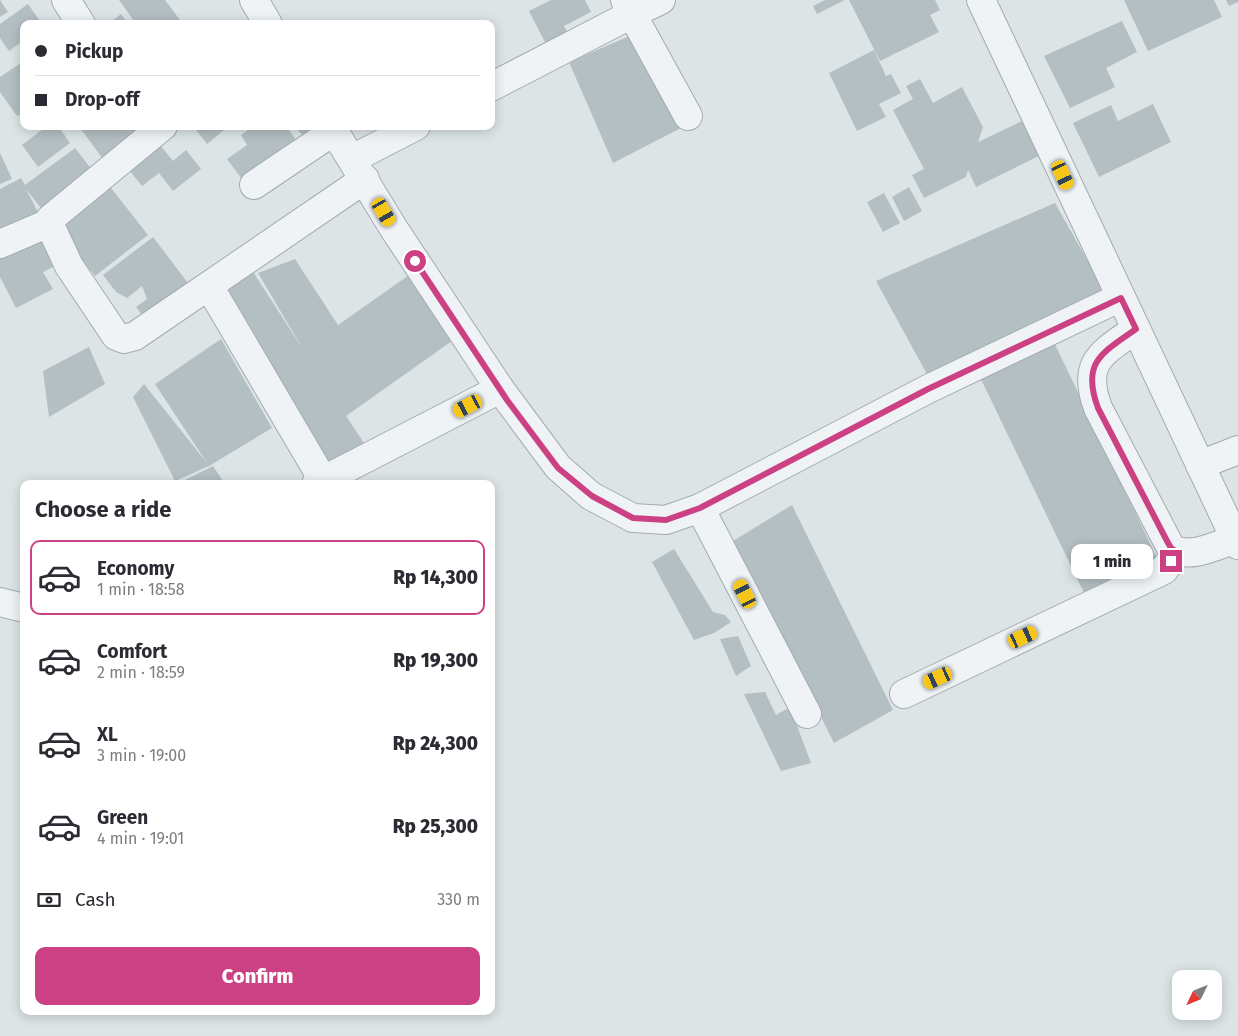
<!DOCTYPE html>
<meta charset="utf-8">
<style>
body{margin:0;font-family:"Fira Sans",sans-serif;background:#f2f2f3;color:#2b2b33;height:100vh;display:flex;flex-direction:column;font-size:19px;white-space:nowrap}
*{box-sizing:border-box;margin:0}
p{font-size:16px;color:#7c7c81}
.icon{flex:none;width:28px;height:28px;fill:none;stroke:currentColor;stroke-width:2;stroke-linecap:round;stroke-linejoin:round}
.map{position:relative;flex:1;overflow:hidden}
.sheet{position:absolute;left:20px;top:480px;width:475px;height:535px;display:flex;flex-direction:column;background:#fff;border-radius:10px;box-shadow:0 2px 12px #0003}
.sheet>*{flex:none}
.hud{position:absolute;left:20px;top:20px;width:475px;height:110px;border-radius:10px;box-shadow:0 2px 12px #0003;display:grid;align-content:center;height:110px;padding:0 15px;background:#fff}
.needle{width:32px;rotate:227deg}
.buttons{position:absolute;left:1172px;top:970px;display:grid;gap:10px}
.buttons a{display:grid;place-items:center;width:50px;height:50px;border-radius:10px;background:#fff;box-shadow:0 2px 12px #0003;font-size:25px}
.end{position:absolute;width:22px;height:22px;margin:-11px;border:6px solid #cc4184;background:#fff;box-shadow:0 0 0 2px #fff}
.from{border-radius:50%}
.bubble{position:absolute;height:35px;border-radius:10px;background:#fff;box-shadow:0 2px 12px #0003;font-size:16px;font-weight:800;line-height:35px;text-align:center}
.car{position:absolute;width:15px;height:30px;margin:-15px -8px;border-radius:6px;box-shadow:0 0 4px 1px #0007;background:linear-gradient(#f5c518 24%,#345 0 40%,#f5c518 0 76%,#345 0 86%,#f5c518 0)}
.hud b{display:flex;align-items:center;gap:18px;height:48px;font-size:19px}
.hud b+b{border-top:1px solid #e1e1e2}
.hud i{width:12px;height:12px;background:#2b2b33}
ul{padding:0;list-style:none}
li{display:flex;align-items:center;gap:15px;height:75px;margin:0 10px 8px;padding:0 5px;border:2px solid transparent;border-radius:10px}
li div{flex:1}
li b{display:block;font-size:19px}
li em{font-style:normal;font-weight:800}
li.current{border-color:#cc4184}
li>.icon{width:45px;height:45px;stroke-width:1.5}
h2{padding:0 15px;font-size:22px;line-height:60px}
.pay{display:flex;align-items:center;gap:12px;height:55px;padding:0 15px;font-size:19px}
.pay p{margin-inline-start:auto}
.primary-button{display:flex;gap:10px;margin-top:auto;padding:10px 15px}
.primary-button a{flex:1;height:58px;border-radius:10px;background:#cc4184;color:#fff;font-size:20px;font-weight:800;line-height:58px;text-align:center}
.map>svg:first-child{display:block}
.building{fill:#b4bfc3}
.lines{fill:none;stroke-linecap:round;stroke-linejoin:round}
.minor-casing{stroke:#a2acb0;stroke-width:30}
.minor{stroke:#eff3f5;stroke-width:28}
.route{stroke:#cc4184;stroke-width:6}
</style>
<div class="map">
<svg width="1238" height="1036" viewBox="0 0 1238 1036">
<rect width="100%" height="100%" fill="#dce4e6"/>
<g class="building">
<path d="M0,0L8,12L0,17Z"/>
<path d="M119,0H165L183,24H136Z"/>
<path d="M551,0H585L591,12L564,26L570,37L548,48L529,11Z"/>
<path d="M825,0H845L817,14L813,6Z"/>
<path d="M849,0H935L940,10L930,15L939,32L880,61Z"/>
<path d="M1124,0H1214L1222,17L1148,51Z"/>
<path d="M1226,0H1238V2L1229,6Z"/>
<path d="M28,4L42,24H24V40L9,51L0,38V24Z"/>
<path d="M121,14L128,24H108Z"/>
<path d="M1122,21L1137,52L1106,68L1115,87L1070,108L1044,56Z"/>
<path d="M632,35L681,128L613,163L569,62Z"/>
<path d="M874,50L886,76L891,74L901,93L879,104L886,117L857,131L829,73Z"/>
<path d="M24,61V112L17,116L0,92V77Z"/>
<path d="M920,79L933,103L962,87L983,127L978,142L1022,121L1039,156L976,187L968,170L966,177L924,198L912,175L924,169L893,110L913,99L906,86Z"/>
<path d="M1153,104L1171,142L1099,177L1073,123L1111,105L1118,121Z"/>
<path d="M47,126H58L70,143L38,167L22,145Z"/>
<path d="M85,126H145L108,166L81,129Z"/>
<path d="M193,126H229L207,144Z"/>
<path d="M253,126H286L302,148L247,186L227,159L247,145L241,135Z"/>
<path d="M294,126H330L311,144Z"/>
<path d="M156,140L173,161L186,150L201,169L173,191L159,173L142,186L125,165Z"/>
<path d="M75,148L92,170L41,208L26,189L41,218L0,238V189L21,178L25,185Z"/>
<path d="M0,153L12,179L0,184Z"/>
<path d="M104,179L148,235L95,276L51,221Z"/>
<path d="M909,187L922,211L904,221L892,197Z"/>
<path d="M884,193L900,223L883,232L867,202Z"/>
<path d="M1055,203L1108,297L928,376L876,281Z"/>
<path d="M42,231L59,264L43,272L53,289L16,308L0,277V252Z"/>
<path d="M153,237L194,291L149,324L136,307L147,299L142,286L127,298L116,292L103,275Z"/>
<path d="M295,259L338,325L419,268L459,336L346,416L366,446L325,475L214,286L248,264L304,351L258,273Z"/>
<path d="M1052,338L1159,562L1086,597L978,373Z"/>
<path d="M221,339L272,428L209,466L175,481L133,397L144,384L207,463L155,384Z"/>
<path d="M89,347L105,384L49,417L43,371Z"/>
<path d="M213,466L225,484H184L183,481Z"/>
<path d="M792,505L893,710L834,743L733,541Z"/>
<path d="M674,549L713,612L725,615L731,622L714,633L694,640L652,562Z"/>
<path d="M738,636L751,666L736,676L720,639Z"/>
<path d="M765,692L776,715L790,707L811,763L781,771L744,694Z"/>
</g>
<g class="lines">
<defs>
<g id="minor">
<path d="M66,0L81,24"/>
<path d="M254,0L268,24"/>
<path d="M625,0L632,14L661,0"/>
<path d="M981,0L1238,545"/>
<path d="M491,87L632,14L688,116"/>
<path d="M163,126L50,219L49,223L69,266L116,336L124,339L135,336L365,179"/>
<path d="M331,126L394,229L500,389L558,467L591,496L633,518L666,520L700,508L928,389L1121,297"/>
<path d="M352,159L416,126"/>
<path d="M254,185L334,131"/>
<path d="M0,244L49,223"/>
<path d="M209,286L323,480"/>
<path d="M1136,329C1102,353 1081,362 1098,408L1171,548C1191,560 1216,545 1236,539"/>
<path d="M1200,465L1238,450"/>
<path d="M316,484L500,389"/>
<path d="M700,508L807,714"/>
<path d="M0,602L24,608"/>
<path d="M904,694L1164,570L1177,552"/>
</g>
</defs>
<use href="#minor" class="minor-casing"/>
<use href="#minor" class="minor"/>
</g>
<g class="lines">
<path class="route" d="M415,261L507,400L558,468L592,496L633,518L666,520L700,508L928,389L1121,298L1136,329C1102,353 1081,362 1098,408L1167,541L1171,548L1177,552L1171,561"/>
</g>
</svg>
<div class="buttons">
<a><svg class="needle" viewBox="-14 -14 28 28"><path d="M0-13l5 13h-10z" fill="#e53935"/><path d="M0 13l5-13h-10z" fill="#7c7c81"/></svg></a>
</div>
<i class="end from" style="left:415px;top:261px"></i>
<i class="end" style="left:1171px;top:561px"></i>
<div class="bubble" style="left:1071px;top:544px;width:82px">1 min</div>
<i class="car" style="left:1063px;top:175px;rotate:155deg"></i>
<i class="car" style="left:384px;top:212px;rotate:150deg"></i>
<i class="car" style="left:468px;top:406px;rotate:243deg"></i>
<i class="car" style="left:745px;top:594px;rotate:333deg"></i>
<i class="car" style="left:1023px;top:637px;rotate:65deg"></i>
<i class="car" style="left:938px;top:678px;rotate:245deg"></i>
<div class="hud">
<b><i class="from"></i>Pickup</b>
<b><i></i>Drop-off</b>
</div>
<section class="sheet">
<h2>Choose a ride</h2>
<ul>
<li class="current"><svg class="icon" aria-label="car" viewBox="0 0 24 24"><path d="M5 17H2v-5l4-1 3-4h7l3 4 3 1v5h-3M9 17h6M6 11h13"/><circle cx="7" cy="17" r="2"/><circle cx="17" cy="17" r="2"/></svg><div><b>Economy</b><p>1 min · 18:58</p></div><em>Rp 14,300</em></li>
<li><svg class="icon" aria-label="car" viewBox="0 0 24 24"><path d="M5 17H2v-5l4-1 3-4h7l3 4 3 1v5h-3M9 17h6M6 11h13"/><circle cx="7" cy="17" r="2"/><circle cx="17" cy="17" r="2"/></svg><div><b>Comfort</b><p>2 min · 18:59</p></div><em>Rp 19,300</em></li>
<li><svg class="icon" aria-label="car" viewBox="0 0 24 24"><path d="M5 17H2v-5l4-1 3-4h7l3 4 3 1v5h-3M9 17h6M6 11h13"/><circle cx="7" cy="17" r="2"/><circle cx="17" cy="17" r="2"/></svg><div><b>XL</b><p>3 min · 19:00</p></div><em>Rp 24,300</em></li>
<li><svg class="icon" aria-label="car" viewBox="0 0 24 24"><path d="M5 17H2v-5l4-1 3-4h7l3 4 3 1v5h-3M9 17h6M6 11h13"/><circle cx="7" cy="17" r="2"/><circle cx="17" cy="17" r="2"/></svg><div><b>Green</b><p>4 min · 19:01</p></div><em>Rp 25,300</em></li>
</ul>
<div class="pay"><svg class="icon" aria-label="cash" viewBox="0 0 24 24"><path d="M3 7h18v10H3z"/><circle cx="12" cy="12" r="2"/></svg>Cash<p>330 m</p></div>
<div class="primary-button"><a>Confirm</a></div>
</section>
</div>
